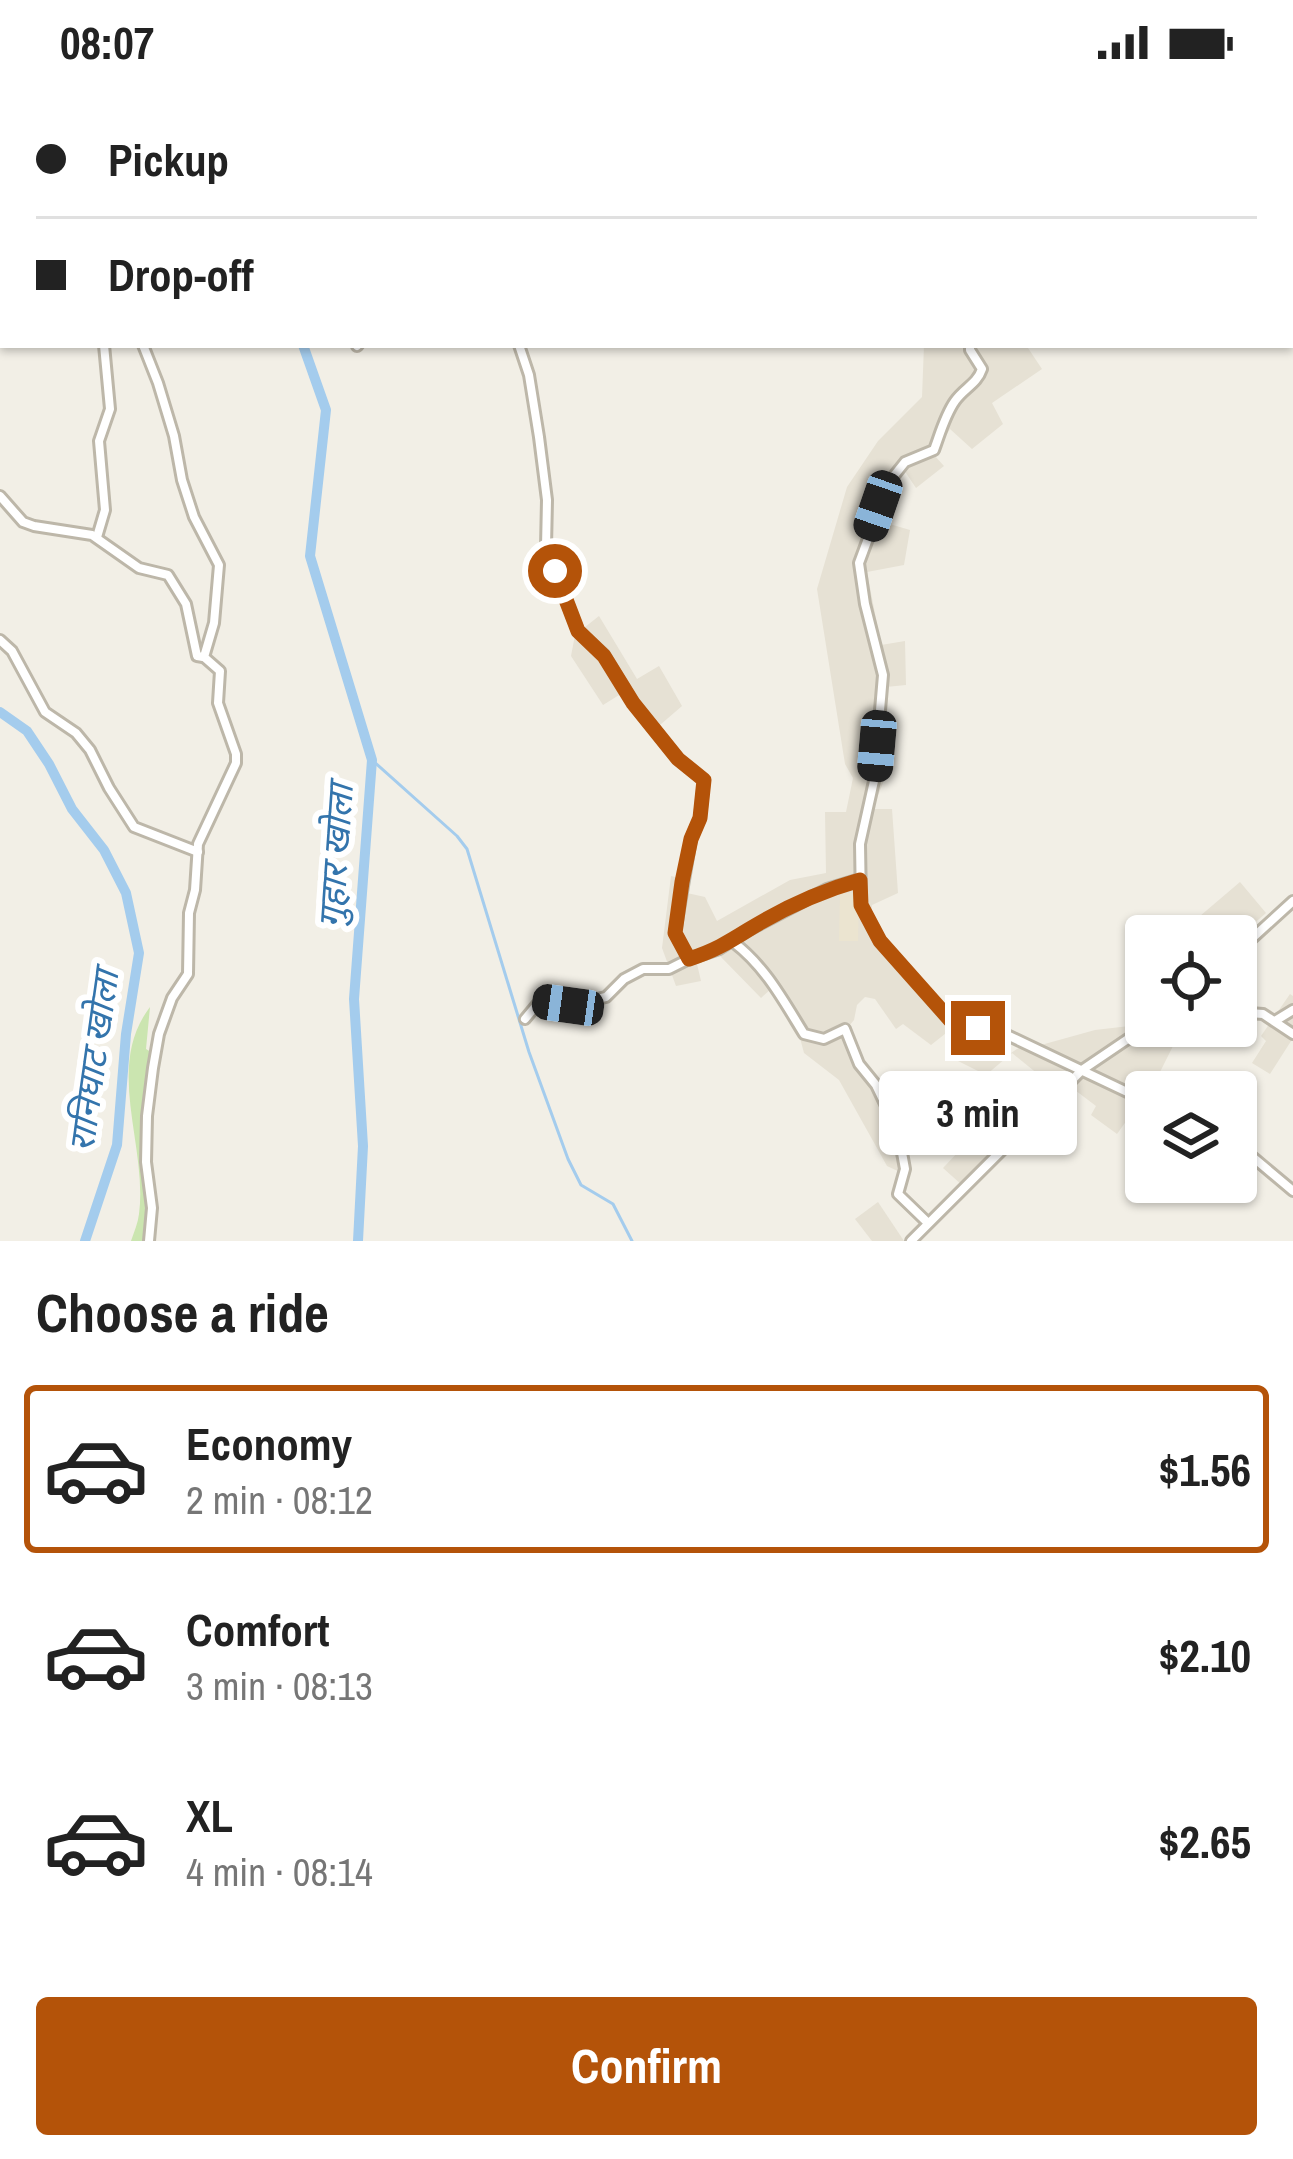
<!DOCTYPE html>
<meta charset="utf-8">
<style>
body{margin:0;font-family:"Archivo Narrow","Noto Sans Devanagari",sans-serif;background:#f6f6f6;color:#222;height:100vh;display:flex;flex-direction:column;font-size:45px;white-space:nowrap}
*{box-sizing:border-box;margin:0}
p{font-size:39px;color:#767676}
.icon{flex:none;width:66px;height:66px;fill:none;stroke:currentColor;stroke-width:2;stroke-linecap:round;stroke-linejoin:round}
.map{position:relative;height:1157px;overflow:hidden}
.details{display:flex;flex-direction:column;background:#fff;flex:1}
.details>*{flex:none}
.top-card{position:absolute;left:0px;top:0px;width:1293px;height:264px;box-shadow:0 3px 9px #0004;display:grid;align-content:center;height:264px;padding:0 36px;background:#fff}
.controls{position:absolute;left:1125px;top:831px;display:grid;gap:24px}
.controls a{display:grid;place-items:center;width:132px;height:132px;border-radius:12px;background:#fff;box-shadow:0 3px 9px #0004;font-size:60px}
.end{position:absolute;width:54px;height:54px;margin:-27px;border:15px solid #b45309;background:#fff;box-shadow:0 0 0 6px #fff}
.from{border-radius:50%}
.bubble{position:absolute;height:84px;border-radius:12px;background:#fff;box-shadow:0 3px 9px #0004;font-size:39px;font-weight:700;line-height:84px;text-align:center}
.car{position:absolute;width:36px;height:72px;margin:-36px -18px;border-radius:15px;box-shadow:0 0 9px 3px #0007;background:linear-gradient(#222 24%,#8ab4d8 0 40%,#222 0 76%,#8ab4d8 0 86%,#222 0)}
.top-card b{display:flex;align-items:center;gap:42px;height:114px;font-size:45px}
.top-card b+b{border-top:3px solid #e0e0e0}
.top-card i{width:30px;height:30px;background:#222}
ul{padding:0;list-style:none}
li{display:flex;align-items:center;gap:36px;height:168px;margin:0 24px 18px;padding:0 12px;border:6px solid transparent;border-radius:12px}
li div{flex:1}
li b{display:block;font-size:45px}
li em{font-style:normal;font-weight:700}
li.on{border-color:#b45309}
li>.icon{width:108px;height:108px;stroke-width:1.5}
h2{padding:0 36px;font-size:54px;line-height:144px}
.action{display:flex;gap:24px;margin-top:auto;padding:24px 36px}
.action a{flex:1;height:138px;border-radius:12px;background:#b45309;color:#fff;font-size:48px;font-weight:700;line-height:138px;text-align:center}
.status{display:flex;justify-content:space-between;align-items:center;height:84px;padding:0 60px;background:#fff;direction:ltr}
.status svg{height:33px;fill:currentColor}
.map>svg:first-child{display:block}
.residential{fill:#e6e1d4}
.education{fill:#ebe4d0}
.green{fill:#cbe5b0}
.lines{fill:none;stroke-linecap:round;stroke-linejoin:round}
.stream{stroke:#a4cced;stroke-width:3}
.river{stroke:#a4cced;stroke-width:10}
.minor-casing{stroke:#bdb7a9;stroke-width:14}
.minor{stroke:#fff;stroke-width:8}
.route{stroke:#b45309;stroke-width:15}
.labels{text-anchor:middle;stroke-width:12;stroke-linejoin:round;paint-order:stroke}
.water-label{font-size:36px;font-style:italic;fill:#3374ac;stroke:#fff}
</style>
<div class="status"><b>08:07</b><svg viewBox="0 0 49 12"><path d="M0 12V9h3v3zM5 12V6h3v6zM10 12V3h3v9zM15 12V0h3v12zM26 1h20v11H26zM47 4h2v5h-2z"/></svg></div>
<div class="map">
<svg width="1293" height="1157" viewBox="0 0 1293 1157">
<rect width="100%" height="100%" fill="#f2efe6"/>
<g class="residential">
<path d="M924,261H1026L1042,285L992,319L1003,340L972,365L950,345L934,371L944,382L916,404L904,386L891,400L876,436L910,446L904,481L867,488L881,561L905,557L906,601L886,603L885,651L889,683L873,725H892L898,809L872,821L870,852L900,890L955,942L931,961L903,940L896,945L875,915L865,913L857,921L854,936L844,948L896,1047L900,1088L887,1082L839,996L804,969L800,954L771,905L761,914L720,872L697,880L701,897L676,902L662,864L671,792L689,796L687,809L705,813L717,837L790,796L826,789L825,728H846L853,694L845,680L817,505L847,403L878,357L922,313Z"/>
<path d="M599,532L637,595L659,582L682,622L653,647L624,608L603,621L571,572L575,551Z"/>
<path d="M1240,798L1266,829L1236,855V852H1205L1193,838Z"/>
<path d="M1290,910L1293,912V954L1270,990L1252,979L1266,957L1261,952Z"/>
<path d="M1146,934V942H1172L1179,950L1154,1000L1168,1008H1146V1046L1139,1041L1142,1035L1132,1029L1117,1050L1091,1031L1096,1022L1063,997L1055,1004L1012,969L986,991L954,975L976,956L1011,969L1023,961H1041L1095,946L1138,941Z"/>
<path d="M981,1044L1001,1061L962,1101L943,1084Z"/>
<path d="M878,1118L904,1157H872L855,1135Z"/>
</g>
<path class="education" d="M840,809H859L858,857H839Z"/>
<path class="green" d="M150,923L146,965L151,968L145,1032L150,1125L146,1157H131C134,1148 138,1139 139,1130C148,1062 104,983 150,923Z"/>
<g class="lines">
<path class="stream" d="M372,676L457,752L467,765L529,968L568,1075L581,1101L613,1120L632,1157"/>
<g class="river">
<path d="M217,0L218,3"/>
<path d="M303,261L326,326L310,472L372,676L354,915L363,1062L358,1157"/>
<path d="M0,628L27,647L49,680L72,725L104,766L126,809L139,869L126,950L117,1061L85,1157"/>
</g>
<defs>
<g id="minor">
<path d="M52,0L53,3"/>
<path d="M429,0L430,3"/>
<path d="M885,0L886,3"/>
<path d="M634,3L637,0"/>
<path d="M143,261L158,299L174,352L182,396L194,433L219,481L214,539L204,573L220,587L218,619L236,670V679L198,760L195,806L189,829L188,890L172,914L159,950L153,984L147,1032L146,1078L152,1124L149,1157"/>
<path d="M519,261L529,291L539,353L547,416L546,463L578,547L604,571L633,619L678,675L704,696L700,734L691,755L675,849L689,875"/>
<path d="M970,261V266L982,285C977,300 964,304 955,317C945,331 940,350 934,366L905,378L889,398L859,479L865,520L883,591L874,697L860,760L861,821L880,857L951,937L1005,950L1146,1017"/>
<path d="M357,262L358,261"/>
<path d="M0,412L23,438L34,442L92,451L139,484L168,491L186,520L197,572L203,573"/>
<path d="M97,453L105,426L99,357L110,325L104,261"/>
<path d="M0,556L12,567L45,628L76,649L90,666L109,704L134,743L198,768"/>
<path d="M733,858C765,882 783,916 804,950L824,955L845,945L859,980L876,1001L898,1047L905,1085L898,1110L928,1139"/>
<path d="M1236,869L1293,817"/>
<path d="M1236,928L1263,930L1293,950"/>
<path d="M525,935L540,917L568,921L606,913L624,895L643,885H669L689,875L719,865L747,847L827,805L860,795"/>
<path d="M1275,937L1293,926"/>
<path d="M1143,947L1183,946L1197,942"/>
<path d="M1236,1059L1293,1107"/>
<path d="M911,1157L1082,986L1147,942"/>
</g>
</defs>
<use href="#minor" class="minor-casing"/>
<use href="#minor" class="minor"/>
</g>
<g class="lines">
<path class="route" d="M555,487L578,547L604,572L633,619L678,675L704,696L700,734L691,755L682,798L675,849L689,875C714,867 727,859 748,846C782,825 821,807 860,796L861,821L880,857L951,937L978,944"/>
</g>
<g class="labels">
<g class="water-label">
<text transform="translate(335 772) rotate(-86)" y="13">गुहार खोला</text>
<text transform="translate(93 977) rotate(-82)" y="13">रानिघाट खोला</text>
</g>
</g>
</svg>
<div class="controls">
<a><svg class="icon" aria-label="locate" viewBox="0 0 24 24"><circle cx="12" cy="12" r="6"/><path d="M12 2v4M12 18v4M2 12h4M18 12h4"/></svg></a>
<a><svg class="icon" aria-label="layers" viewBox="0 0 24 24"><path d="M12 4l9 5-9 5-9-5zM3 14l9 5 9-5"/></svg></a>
</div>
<i class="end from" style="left:555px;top:487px"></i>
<i class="end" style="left:978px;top:944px"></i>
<div class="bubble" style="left:879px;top:987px;width:198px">3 min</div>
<i class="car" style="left:878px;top:422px;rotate:199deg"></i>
<i class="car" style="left:877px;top:662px;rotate:185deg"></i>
<i class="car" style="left:568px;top:921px;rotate:278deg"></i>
<div class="top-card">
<b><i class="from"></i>Pickup</b>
<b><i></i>Drop-off</b>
</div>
</div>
<section class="details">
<h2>Choose a ride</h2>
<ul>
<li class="on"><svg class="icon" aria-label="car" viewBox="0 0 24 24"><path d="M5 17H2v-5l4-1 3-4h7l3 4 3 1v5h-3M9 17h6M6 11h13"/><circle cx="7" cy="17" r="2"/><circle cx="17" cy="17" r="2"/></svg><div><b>Economy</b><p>2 min · 08:12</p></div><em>$1.56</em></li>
<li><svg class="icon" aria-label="car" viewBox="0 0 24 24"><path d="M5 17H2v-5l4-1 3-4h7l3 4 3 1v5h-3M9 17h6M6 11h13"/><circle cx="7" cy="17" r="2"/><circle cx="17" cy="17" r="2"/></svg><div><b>Comfort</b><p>3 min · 08:13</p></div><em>$2.10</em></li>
<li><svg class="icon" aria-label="car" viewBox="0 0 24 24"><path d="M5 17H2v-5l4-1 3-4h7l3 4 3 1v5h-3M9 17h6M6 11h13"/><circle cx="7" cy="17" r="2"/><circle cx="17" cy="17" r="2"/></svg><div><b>XL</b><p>4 min · 08:14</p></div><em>$2.65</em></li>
</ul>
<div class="action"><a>Confirm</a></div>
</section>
